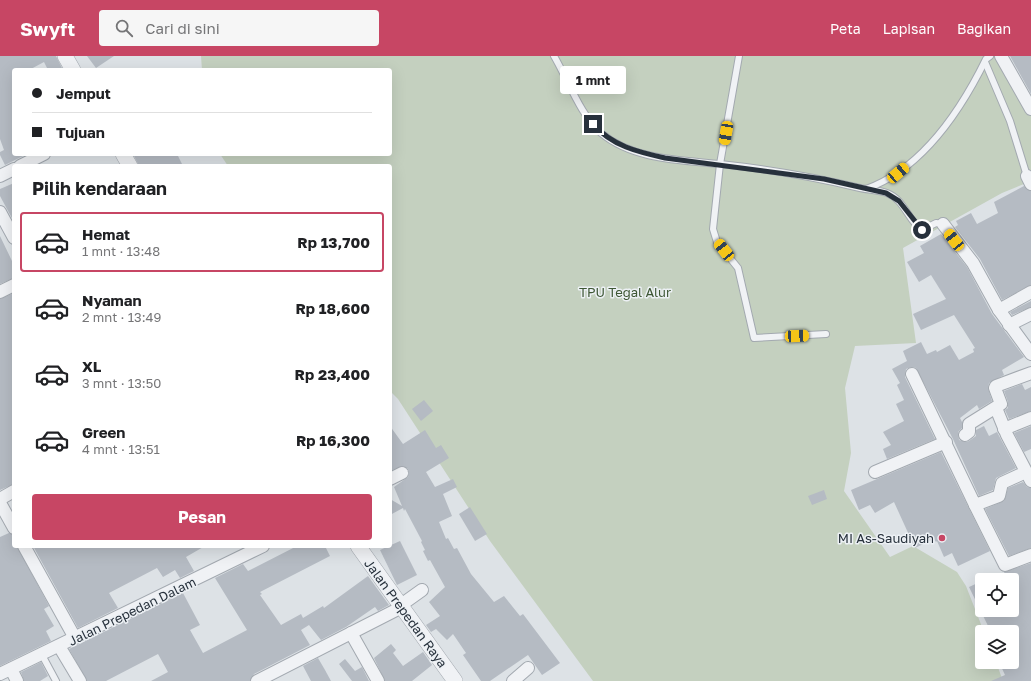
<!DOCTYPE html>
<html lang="id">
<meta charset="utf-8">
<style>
body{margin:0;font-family:"Golos Text",sans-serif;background:#f6f6f6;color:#202124;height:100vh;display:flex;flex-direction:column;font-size:15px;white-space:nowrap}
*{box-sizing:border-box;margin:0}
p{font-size:13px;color:#757577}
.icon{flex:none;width:22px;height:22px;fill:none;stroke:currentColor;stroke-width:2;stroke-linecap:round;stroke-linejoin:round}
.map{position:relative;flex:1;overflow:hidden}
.side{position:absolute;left:12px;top:108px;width:380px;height:384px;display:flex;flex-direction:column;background:#fff;border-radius:4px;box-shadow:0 4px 16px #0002}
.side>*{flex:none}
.top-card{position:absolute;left:12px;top:12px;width:380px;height:88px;border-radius:4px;box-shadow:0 4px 16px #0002;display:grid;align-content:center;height:88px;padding:0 20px;background:#fff}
.fabs{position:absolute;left:975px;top:517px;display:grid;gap:8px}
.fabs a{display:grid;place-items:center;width:44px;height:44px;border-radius:4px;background:#fff;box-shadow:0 4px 16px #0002;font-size:20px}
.end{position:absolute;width:18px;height:18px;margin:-9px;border:5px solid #27313c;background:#fff;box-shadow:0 0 0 2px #fff}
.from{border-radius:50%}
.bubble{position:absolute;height:28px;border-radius:4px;background:#fff;box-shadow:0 4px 16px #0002;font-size:13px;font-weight:700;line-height:28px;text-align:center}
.car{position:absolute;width:12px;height:24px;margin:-12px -6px;border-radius:5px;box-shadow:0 0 3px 1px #0007;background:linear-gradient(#f5c518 24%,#345 0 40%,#f5c518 0 76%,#345 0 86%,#f5c518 0)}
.top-card b{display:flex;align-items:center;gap:14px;height:38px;font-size:15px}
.top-card b+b{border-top:1px solid #e0e0e0}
.top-card i{width:10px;height:10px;background:#202124}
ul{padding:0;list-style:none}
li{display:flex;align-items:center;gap:12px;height:60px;margin:0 8px 6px;padding:0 12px;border:2px solid transparent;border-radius:4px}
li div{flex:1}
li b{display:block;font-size:15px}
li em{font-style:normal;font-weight:700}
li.selected{border-color:#c74664}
li>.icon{width:36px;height:36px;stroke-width:1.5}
h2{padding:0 20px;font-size:18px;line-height:48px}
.action{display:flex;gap:8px;margin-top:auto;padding:8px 20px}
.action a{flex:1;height:46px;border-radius:4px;background:#c74664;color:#fff;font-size:16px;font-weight:700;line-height:46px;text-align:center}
header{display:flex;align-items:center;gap:24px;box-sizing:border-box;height:56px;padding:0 20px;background:#c74664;color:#fff}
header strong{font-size:19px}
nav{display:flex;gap:22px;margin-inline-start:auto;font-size:14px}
.search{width:280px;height:36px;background:#f6f6f6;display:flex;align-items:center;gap:10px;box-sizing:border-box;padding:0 14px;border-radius:4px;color:#757577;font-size:15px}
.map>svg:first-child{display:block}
.green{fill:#c4d0bf}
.building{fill:#b5bbc3}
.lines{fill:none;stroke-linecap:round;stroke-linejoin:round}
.service-casing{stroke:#a3a9b0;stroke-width:8}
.minor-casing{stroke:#a3a9b0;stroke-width:14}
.tertiary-casing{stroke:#a3a9b0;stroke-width:16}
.service{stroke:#f0f2f5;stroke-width:6}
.minor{stroke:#f0f2f5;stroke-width:12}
.tertiary{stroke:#f0f2f5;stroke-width:15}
.route{stroke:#27313c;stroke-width:5}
.poi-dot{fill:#c74664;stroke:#ecf0f4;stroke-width:1.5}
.labels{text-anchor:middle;stroke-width:3;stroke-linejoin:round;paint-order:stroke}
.park-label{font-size:13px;fill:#3e5735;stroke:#ecf0f4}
.poi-label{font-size:13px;fill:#27313c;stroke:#ecf0f4;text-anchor:end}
.street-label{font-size:13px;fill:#27313c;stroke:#ecf0f4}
</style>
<header>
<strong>Swyft</strong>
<div class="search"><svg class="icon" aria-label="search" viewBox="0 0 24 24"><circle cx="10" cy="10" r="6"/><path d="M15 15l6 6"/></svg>Cari di sini</div>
<nav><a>Peta</a><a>Lapisan</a><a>Bagikan</a></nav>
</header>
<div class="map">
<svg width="1031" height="625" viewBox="0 0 1031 625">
<rect width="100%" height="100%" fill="#dde2e6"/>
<path class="green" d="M201,0H999L1031,56V125L1002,137L903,192L916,287L855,290L845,332L851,397L844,435L890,501L913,490L957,516L966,530L984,576H982V606H996L1003,625H593L490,485L398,343L390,335V110H228L220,98H390V14H202Z"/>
<g class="building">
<path d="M0,0H56L63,14H48L44,6L29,14H14V98H27L5,109L0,99V96L4,94L0,83Z"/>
<path d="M87,0H114L96,12Z"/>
<path d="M1010,0H1031V38Z"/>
<path d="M133,98H177L183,110H139Z"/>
<path d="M14,127V166L0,140V133Z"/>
<path d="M1024,130L1031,135V229L1002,244L980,203L955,171L958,169L956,165L971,157L977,168L998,157L994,146Z"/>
<path d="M941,178L967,211L992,258L1024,301L1002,314L1004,319L989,327L988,332L992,345L979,353L977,349L960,362L962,366V372L958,376L959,384L966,386L969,385L976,380V374L984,370L989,380L997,376L1016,412L996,422L993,434L979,440L953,383L916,312L912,311L906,313L905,321L935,383L887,403L883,393L891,389L883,376L904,365L896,348L904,344L897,329L900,327L892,313L907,305L903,295L921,286L927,298L936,294L937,296L950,289L959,304L974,296L973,293L975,292L954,259L921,274L913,258L946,243L931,219L919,226L907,206L924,197L920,190Z"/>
<path d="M0,180L12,205L14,204V222L0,228Z"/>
<path d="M14,237V428L0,434V243Z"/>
<path d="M1031,245V251L1012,259L1010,256Z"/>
<path d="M1022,328L1025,334L1031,331V355L1009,363L1005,354L1008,352V346L1004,335Z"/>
<path d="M424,344L433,355L421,365L412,353Z"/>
<path d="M390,370L403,388L425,374L436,392L441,389L449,402L426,416L435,431L453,423L457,431L443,438L452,460L439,466L446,483L448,482L454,493L457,492L471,518L494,546L504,540L520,560L523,558L560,607L542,619L528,599L490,625H481L463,599L466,597L453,578L447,584L436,573L431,576L426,569L440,560L429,546L445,531L430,504L428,505L423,495L425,494L421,486L422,485L405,453L404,455L403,452L390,459V443L402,450L394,431L408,421L409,417L408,413L403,410L390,415Z"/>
<path d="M1031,370V393L1024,396L1014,377Z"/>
<path d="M941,396L990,495L958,510L952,497L944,501L937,485L936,486L934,483L915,492L894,446L875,457L870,449L859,454L851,434Z"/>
<path d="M1023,426L1027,431L1031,432V492L1009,500L985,453L1004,445L1008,432Z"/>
<path d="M824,434L827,443L812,449L808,440Z"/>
<path d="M470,451L487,478L475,485L459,458Z"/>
<path d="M9,477L14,479V490H17L49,550L44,553L54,570L46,575L51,585L0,610V481Z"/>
<path d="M400,485L417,519L397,529L380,494Z"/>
<path d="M33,490H205L186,501L194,515L180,522L175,514L163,521L157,512L109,537L118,552L78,572Z"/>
<path d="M297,490H325L330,500L260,536L262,538L260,539L281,569L301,558L303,562L323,550L324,552L368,520L389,549L378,555L375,551L346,571L321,584L309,569L301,574L310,589L254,618L250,625H151L168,616L158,598L106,625H87L69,593L183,537L200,569L190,574L203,597L247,574L215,522L243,508L248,515Z"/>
<path d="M1031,507V625H991L1005,619L999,606H1012V576H991L969,531L982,525V554H1012V520L1007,522L1004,516Z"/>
<path d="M391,588L396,594L393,597L403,610L423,596L432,609L412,625H385L374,602Z"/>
<path d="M318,602L325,614L331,625H311L303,610Z"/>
<path d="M345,603L355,615L362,611L369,625H352L339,608Z"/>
<path d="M41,606L48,620L40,625H24L21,616Z"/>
</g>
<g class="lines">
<defs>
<g id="service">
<path d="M554,0C567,22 582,62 601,77C633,104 681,104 720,108C767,113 814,121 860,132C869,134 878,134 887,137C905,144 908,165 922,174L936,167L943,168"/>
<path d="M739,0L720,108L713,173L717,186L738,212L754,282L826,278"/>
<path d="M985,6L1010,65L1027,120"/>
<path d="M866,133C922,113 961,54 986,3L990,0"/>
<path d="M42,599L56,625"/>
</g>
<g id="minor">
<path d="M1001,0L1031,53"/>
<path d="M20,110L44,98"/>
<path d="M0,120L14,113"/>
<path d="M1027,120L1031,128"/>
<path d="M0,156L14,182"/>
<path d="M943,168L973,207L999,254L1031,298"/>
<path d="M0,236L14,229"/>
<path d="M999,254L1031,236"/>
<path d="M1009,269L1031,258"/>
<path d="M912,318L975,449L999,440L1002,427L1026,416"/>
<path d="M996,352L1007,379L1031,425"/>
<path d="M1004,373L1031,362"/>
<path d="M965,379L969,376V368L1001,348L995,332L996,330L1031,317"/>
<path d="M875,416L946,386"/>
<path d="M390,423L402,417"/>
<path d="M0,443L14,435"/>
<path d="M0,447L14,472"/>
<path d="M975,449L1005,509L1031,499"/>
<path d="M24,490L75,582"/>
<path d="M401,549L422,534"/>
<path d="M351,577L378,625"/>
<path d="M59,590L80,625"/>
<path d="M11,613L17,625"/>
<path d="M0,618L263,490"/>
<path d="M257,625L402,551"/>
<path d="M513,625L528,612"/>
</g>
<g id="tertiary">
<path d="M65,0L73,14"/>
<path d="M123,98L130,110"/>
<path d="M358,490L455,625"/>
</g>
</defs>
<use href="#service" class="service-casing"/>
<use href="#minor" class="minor-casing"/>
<use href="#tertiary" class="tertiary-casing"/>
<use href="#service" class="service"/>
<use href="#minor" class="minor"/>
<use href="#tertiary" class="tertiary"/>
</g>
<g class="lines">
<path class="route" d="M593,68C612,90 638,96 665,102L824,123L886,137L899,145L922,174"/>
</g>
<circle class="poi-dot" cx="942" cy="482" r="4"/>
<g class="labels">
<g class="park-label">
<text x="625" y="241">TPU Tegal Alur</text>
</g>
<g class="poi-label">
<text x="934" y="487">MI As-Saudiyah</text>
</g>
<g class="street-label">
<text transform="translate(132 555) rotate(-26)" y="5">Jalan Prepedan Dalam</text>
<text transform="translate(406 557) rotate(54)" y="5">Jalan Prepedan Raya</text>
</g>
</g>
</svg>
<div class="fabs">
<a><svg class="icon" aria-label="locate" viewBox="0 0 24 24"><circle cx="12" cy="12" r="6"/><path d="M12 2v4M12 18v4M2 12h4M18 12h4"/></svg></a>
<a><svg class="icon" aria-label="layers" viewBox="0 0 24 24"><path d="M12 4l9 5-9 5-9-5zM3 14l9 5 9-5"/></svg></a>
</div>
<i class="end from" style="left:922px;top:174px"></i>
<i class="end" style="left:593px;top:68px"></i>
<div class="bubble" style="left:560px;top:10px;width:66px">1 mnt</div>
<i class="car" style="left:726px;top:77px;rotate:190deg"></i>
<i class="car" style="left:898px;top:117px;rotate:50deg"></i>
<i class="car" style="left:954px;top:184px;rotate:322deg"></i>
<i class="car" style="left:724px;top:194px;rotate:322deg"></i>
<i class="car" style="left:797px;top:280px;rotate:87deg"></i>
<div class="top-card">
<b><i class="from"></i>Jemput</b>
<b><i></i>Tujuan</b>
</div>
<section class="side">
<h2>Pilih kendaraan</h2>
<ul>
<li class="selected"><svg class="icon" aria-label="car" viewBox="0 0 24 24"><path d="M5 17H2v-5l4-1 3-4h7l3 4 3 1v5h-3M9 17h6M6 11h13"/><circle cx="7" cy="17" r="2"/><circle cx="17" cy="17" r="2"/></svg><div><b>Hemat</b><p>1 mnt · 13:48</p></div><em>Rp 13,700</em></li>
<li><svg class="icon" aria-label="car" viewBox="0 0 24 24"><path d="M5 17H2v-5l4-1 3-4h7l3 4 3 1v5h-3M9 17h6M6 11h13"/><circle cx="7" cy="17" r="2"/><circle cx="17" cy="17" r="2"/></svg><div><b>Nyaman</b><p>2 mnt · 13:49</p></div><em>Rp 18,600</em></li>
<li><svg class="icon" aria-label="car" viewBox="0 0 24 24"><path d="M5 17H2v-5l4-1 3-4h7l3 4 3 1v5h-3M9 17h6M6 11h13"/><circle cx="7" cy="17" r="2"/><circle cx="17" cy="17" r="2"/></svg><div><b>XL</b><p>3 mnt · 13:50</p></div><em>Rp 23,400</em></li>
<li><svg class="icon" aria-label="car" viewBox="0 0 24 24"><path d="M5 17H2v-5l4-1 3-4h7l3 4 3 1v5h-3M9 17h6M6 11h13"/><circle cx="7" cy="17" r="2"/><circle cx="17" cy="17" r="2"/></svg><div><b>Green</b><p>4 mnt · 13:51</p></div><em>Rp 16,300</em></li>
</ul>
<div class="action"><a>Pesan</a></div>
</section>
</div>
